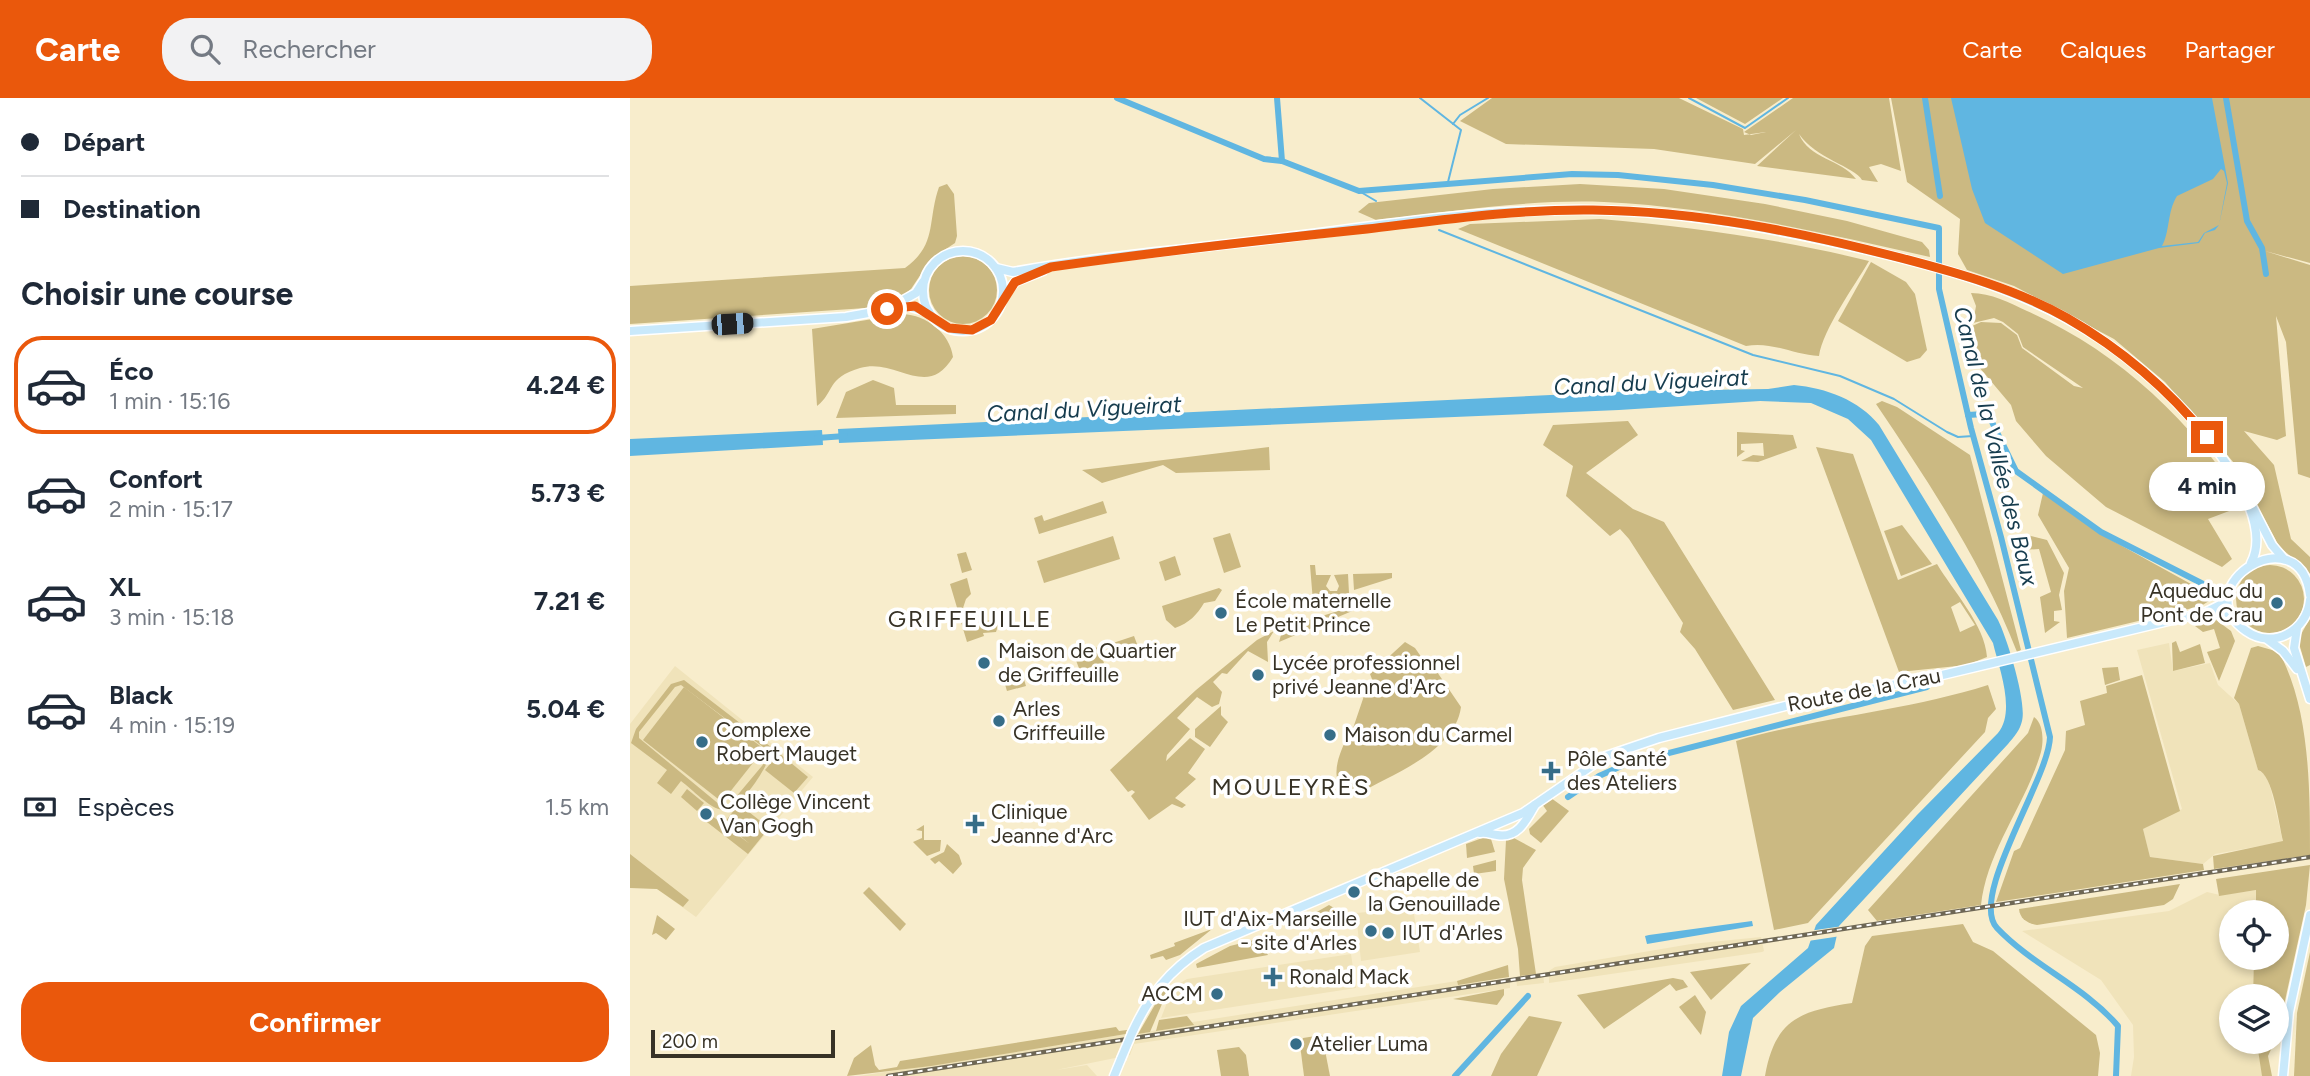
<!DOCTYPE html>
<html lang="fr">
<meta charset="utf-8">
<style>
body{margin:0;font-family:Figtree,sans-serif;background:#f2f2f3;color:#1f2937;height:100vh;display:flex;flex-direction:column;font-size:26px;white-space:nowrap}
*{box-sizing:border-box;margin:0}
p{font-size:23px;color:#747a83}
.icon{flex:none;width:38px;height:38px;fill:none;stroke:currentColor;stroke-width:2;stroke-linecap:round;stroke-linejoin:round}
.map{position:relative;flex:1;overflow:hidden}
.sheet{display:flex;flex-direction:column;background:#fff;width:630px}
.sheet>*{flex:none}
.top-card{display:grid;align-content:center;height:154px;padding:0 21px;background:#fff}
.fabs{position:absolute;left:1589px;top:802px;display:grid;gap:14px}
.fabs a{display:grid;place-items:center;width:70px;height:70px;border-radius:50%;background:#fff;box-shadow:0 4px 10px #0003;font-size:35px}
.scale{position:absolute;left:21px;bottom:18px;width:184px;box-sizing:border-box;padding-left:7px;border:4px solid #373226;border-top:0;font-size:19px;line-height:24px;white-space:nowrap;color:#373226;-webkit-text-stroke:5px #fff;paint-order:stroke}
.end{position:absolute;width:32px;height:32px;margin:-16px;border:9px solid #ea580c;background:#fff;box-shadow:0 0 0 4px #fff}
.from{border-radius:50%}
.bubble{position:absolute;height:49px;border-radius:24px;background:#fff;box-shadow:0 4px 10px #0003;font-size:23px;font-weight:700;line-height:49px;text-align:center}
.car{position:absolute;width:21px;height:42px;margin:-21px -10px;border-radius:9px;box-shadow:0 0 5px 2px #0007;background:linear-gradient(#222 24%,#8ab4d8 0 40%,#222 0 76%,#8ab4d8 0 86%,#222 0)}
.top-card b{display:flex;align-items:center;gap:24px;height:66px;font-size:26px}
.top-card b+b{border-top:2px solid #e0e1e3}
.top-card i{width:18px;height:18px;background:#1f2937}
ul{padding:0;list-style:none}
li{display:flex;align-items:center;gap:21px;height:98px;margin:0 14px 10px;padding:0 7px;border:4px solid transparent;border-radius:28px}
li div{flex:1}
li b{display:block;font-size:26px}
li em{font-style:normal;font-weight:700}
li.current{border-color:#ea580c}
li>.icon{width:63px;height:63px;stroke-width:1.5}
h2{padding:0 21px;font-size:32px;line-height:84px}
.pay{display:flex;align-items:center;gap:18px;height:77px;padding:0 21px;font-size:26px}
.pay p{margin-inline-start:auto}
.button{display:flex;gap:14px;margin-top:auto;padding:14px 21px}
.button a{flex:1;height:80px;border-radius:28px;background:#ea580c;color:#fff;font-size:28px;font-weight:700;line-height:80px;text-align:center}
header{display:flex;align-items:center;gap:42px;box-sizing:border-box;height:98px;padding:0 35px;background:#ea580c;color:#fff}
header strong{font-size:33px}
nav{display:flex;gap:38px;margin-inline-start:auto;font-size:24px}
.search{width:490px;height:63px;background:#f2f2f3;display:flex;align-items:center;gap:18px;box-sizing:border-box;padding:0 24px;border-radius:28px;color:#747a83;font-size:26px}
main{display:flex;flex:1;min-height:0}
.map>svg:first-child{display:block}
.built{fill:#f0e3ba}
.green{fill:#cbb982;fill-rule:evenodd}
.water{fill:#60b6e1;fill-rule:evenodd}
.pier{fill:#f8edcc}
.lines{fill:none;stroke-linecap:round;stroke-linejoin:round}
.stream{stroke:#60b6e1;stroke-width:2}
.canal{stroke:#60b6e1;stroke-width:6}
.major-casing{stroke:#fff;stroke-width:11}
.major{stroke:#c9e9fb;stroke-width:8}
.rail-casing{stroke:#6e6755;stroke-width:4.5}
.rail{stroke:#fff;stroke-width:2;stroke-dasharray:5;stroke-linecap:butt}
.major-bridge-casing{stroke:#fff;stroke-width:11;stroke-linecap:butt}
.major-bridge{stroke:#c9e9fb;stroke-width:8}
.route{stroke:#ea580c;stroke-width:9}
.poi-dot{fill:#366d88;stroke:#fff;stroke-width:2.5}
.labels{text-anchor:middle;stroke-width:7;stroke-linejoin:round;paint-order:stroke}
.poi-label{font-size:21px;fill:#373226;stroke:#fff;text-anchor:start}
.street-label{font-size:21px;fill:#373226;stroke:#fff}
.water-label{font-size:23px;font-style:italic;fill:#163c4e;stroke:#fff}
.quarter-label{font-size:24px;letter-spacing:2px;fill:#373226;stroke:#fff}
</style>
<header>
<strong>Carte</strong>
<div class="search"><svg class="icon" aria-label="search" viewBox="0 0 24 24"><circle cx="10" cy="10" r="6"/><path d="M15 15l6 6"/></svg>Rechercher</div>
<nav><a>Carte</a><a>Calques</a><a>Partager</a></nav>
</header>
<main>
<section class="sheet">
<div class="top-card">
<b><i class="from"></i>Départ</b>
<b><i></i>Destination</b>
</div>
<h2>Choisir une course</h2>
<ul>
<li class="current"><svg class="icon" aria-label="car" viewBox="0 0 24 24"><path d="M5 17H2v-5l4-1 3-4h7l3 4 3 1v5h-3M9 17h6M6 11h13"/><circle cx="7" cy="17" r="2"/><circle cx="17" cy="17" r="2"/></svg><div><b>Éco</b><p>1 min · 15:16</p></div><em>4.24 €</em></li>
<li><svg class="icon" aria-label="car" viewBox="0 0 24 24"><path d="M5 17H2v-5l4-1 3-4h7l3 4 3 1v5h-3M9 17h6M6 11h13"/><circle cx="7" cy="17" r="2"/><circle cx="17" cy="17" r="2"/></svg><div><b>Confort</b><p>2 min · 15:17</p></div><em>5.73 €</em></li>
<li><svg class="icon" aria-label="car" viewBox="0 0 24 24"><path d="M5 17H2v-5l4-1 3-4h7l3 4 3 1v5h-3M9 17h6M6 11h13"/><circle cx="7" cy="17" r="2"/><circle cx="17" cy="17" r="2"/></svg><div><b>XL</b><p>3 min · 15:18</p></div><em>7.21 €</em></li>
<li><svg class="icon" aria-label="car" viewBox="0 0 24 24"><path d="M5 17H2v-5l4-1 3-4h7l3 4 3 1v5h-3M9 17h6M6 11h13"/><circle cx="7" cy="17" r="2"/><circle cx="17" cy="17" r="2"/></svg><div><b>Black</b><p>4 min · 15:19</p></div><em>5.04 €</em></li>
</ul>
<div class="pay"><svg class="icon" aria-label="cash" viewBox="0 0 24 24"><path d="M3 7h18v10H3z"/><circle cx="12" cy="12" r="2"/></svg>Espèces<p>1.5 km</p></div>
<div class="button"><a>Confirmer</a></div>
</section>
<div class="map">
<svg width="1680" height="978" viewBox="0 0 1680 978">
<rect width="100%" height="100%" fill="#f8edcc"/>
<g class="built">
<path d="M1539,545L1543,573L1580,565L1588,587L1609,606L1628,672L1636,677L1641,692L1653,744L1585,756L1573,766L1520,759L1513,731L1552,711L1507,552Z"/>
<path d="M45,568L183,679L66,819L27,791L0,789V626Z"/>
<path d="M1627,792L1626,814H1601V859H1624L1623,898H1601V943H1631L1637,978H1501L1504,959L1503,927L1471,882L1392,833L1539,813L1577,794L1590,797Z"/>
<path d="M783,810L790,854L731,863L726,815Z"/>
<path d="M1131,839L1134,853L1132,854L919,885V873L925,869L1061,846Z"/>
<path d="M721,856L726,890L531,920L540,897L547,887L557,881Z"/>
<path d="M913,875L914,885L887,888L886,879Z"/>
<path d="M880,880V890L504,946L500,957L426,972L457,967L467,978H229L496,936L491,948L503,946L508,936L563,924L827,883L828,887Z"/>
</g>
<g class="green">
<path d="M862,0H1049L1113,31L1114,37L1136,34L1121,37L1114,34L1163,0H1259L1271,73L1251,66L1239,69L1248,84L1232,82C1225,69 1185,60 1169,36C1179,61 1211,61 1226,81L1127,68L1166,32L1125,66L1024,51L876,46L830,23Z"/>
<path d="M1066,0H1153L1115,26Z"/>
<path d="M1261,0H1680V165L1635,153L1680,167V380L1668,376L1656,244L1646,218L1656,338L1647,342L1614,333L1644,367L1661,441L1680,459V476L1649,448L1604,365L1535,284L1484,241L1384,188L1337,172L1328,156L1330,121L1277,84Z"/>
<path d="M317,86L324,96L327,138L325,145L301,161L281,191L271,199L236,210L0,226V188L275,170C308,146 297,123 309,89Z"/>
<path d="M950,86L1034,91L1135,106L1217,123L1292,144L1299,152L1300,159C1193,135 1084,109 974,104C899,101 821,114 746,122L728,114L739,105L863,91Z"/>
<path d="M970,121C1061,129 1150,141 1239,163C1224,189 1193,231 1189,258C1164,257 1142,243 1116,248L828,131L840,126Z"/>
<circle cx="333" cy="192" r="34"/>
<path d="M1241,164L1276,184L1285,196L1297,252L1290,260L1277,264L1208,223Z"/>
<path d="M1341,195C1361,195 1380,205 1397,213C1489,254 1561,322 1615,407L1578,421L1602,461L1592,469L1476,409L1416,358L1386,323L1381,307L1349,269L1340,229L1351,224L1371,225L1387,237L1392,250L1444,288L1453,290L1393,249L1388,236L1373,224L1364,220L1343,225L1346,208Z"/>
<path d="M273,216C296,217 320,235 323,259C297,303 267,259 230,270C196,280 205,294 187,308L182,231Z"/>
<path d="M243,282L264,290L266,307H326V316L206,320L216,294Z"/>
<path d="M1252,303L1267,309L1340,357L1391,552L1387,554C1353,466 1298,383 1246,306Z"/>
<path d="M998,323L1008,337L956,375L1003,411L1034,424L1145,602L1103,612L1065,551L1050,534L1053,525L999,441L990,431L980,438L936,398L943,368L913,347L923,327Z"/>
<path d="M1107,334L1163,337L1167,350L1128,364L1111,363L1123,357L1134,358L1133,345L1111,346V352L1115,353L1107,359Z"/>
<path d="M639,349L640,372L546,375L533,367L472,385L452,372Z"/>
<path d="M1186,349L1223,356L1268,482L1307,466C1323,493 1355,527 1357,559L1337,567L1269,574ZM1330,504L1345,527L1330,534L1321,509Z"/>
<path d="M1413,395L1474,438L1570,491L1579,503L1571,508L1437,540L1434,493L1439,470L1408,417Z"/>
<path d="M473,403L477,415L409,436L404,420L412,417L414,423Z"/>
<path d="M1272,427L1302,466L1271,478L1254,433Z"/>
<path d="M600,435L611,469L594,475L583,440Z"/>
<path d="M1397,437L1417,442L1434,475L1429,497L1432,512L1424,513V523L1430,524L1415,535L1410,499L1421,494L1409,451L1391,452L1390,444Z"/>
<path d="M483,438L490,461L414,485L407,463Z"/>
<path d="M336,454L342,472L332,475L327,456Z"/>
<path d="M545,458L551,477L535,483L529,464Z"/>
<path d="M680,467H685L686,477H701L696,488L700,493H707L709,488L704,477L718,476L719,495L683,504Z"/>
<circle cx="1640" cy="501" r="34"/>
<path d="M762,475V480L724,492L723,476Z"/>
<path d="M337,480L341,496L336,501L333,510L328,513L320,486Z"/>
<path d="M589,490L592,492L585,503L574,505C567,517 559,525 545,530L536,522L532,508Z"/>
<path d="M760,497L649,544L653,530Z"/>
<path d="M1680,520V567L1676,569L1668,542Z"/>
<path d="M364,521L368,528L366,534L353,535L354,538L337,544L331,524L338,522L349,529L350,525Z"/>
<path d="M1586,522L1601,533L1605,543L1589,583L1577,554L1590,550L1584,531L1573,534L1565,528Z"/>
<path d="M644,533L637,544L638,564L618,553L597,576L592,575L583,584L592,594L589,606L582,609L567,599L547,620L560,631L537,657L536,663L560,640L575,651L558,675L566,681L545,700L556,707L552,710L542,706L519,722L501,698L505,694L502,692L498,694L480,672L566,592L627,542Z"/>
<path d="M504,538L510,554L486,562L480,546Z"/>
<path d="M1546,543L1550,554L1570,546L1575,565L1543,573L1542,545Z"/>
<path d="M775,544L785,550L799,570L803,568L831,609C825,654 762,676 726,697C698,690 706,664 714,646L718,645L735,595L745,589L740,576Z"/>
<path d="M1628,548L1649,554C1680,611 1680,690 1680,757L1584,771L1583,758L1653,743C1649,727 1643,676 1628,672L1609,606L1604,600L1621,550Z"/>
<path d="M468,549L474,565L450,573L444,557Z"/>
<path d="M1488,569L1490,582L1475,587L1472,570Z"/>
<path d="M1512,577L1550,713L1513,731L1520,759L1573,766L1574,772L1366,804L1384,753L1390,750L1435,652L1436,633L1455,627L1450,603L1477,595L1476,588Z"/>
<path d="M393,578L396,588L377,593L374,583Z"/>
<path d="M54,582L141,649C143,664 109,714 93,712C80,711 62,691 51,683L41,696L27,685L37,672L1,645L6,631L41,586ZM51,587L137,652L136,663L100,706L90,707L9,640V634L45,589Z"/>
<path d="M1358,587L1366,611L1358,620L1355,634L1178,825L1144,832L1106,643C1189,619 1276,613 1358,587Z"/>
<path d="M54,589L134,651L92,704L13,642Z"/>
<path d="M591,608V617L598,624L580,649L565,639V631Z"/>
<path d="M1404,619C1413,625 1414,642 1411,654C1396,706 1357,752 1351,807L1247,823L1238,812L1398,635Z"/>
<path d="M149,655L178,679L164,695L135,672Z"/>
<path d="M57,691L74,705L67,713L51,699Z"/>
<path d="M921,700L939,713L911,745L900,736L899,731L917,713L912,706Z"/>
<path d="M109,706L139,730L118,756L73,721L78,715L120,746L94,725Z"/>
<path d="M294,727V742H311L310,753L297,758L283,744L292,740V733L286,732Z"/>
<path d="M855,739L861,741L865,754L837,760L836,746Z"/>
<path d="M882,739L906,752L893,770L892,782L906,876L890,878L888,851L874,781L876,742Z"/>
<path d="M317,746L329,757L332,766L323,776L309,763L305,766L300,761L314,754Z"/>
<path d="M0,756L59,802L53,809L27,791L0,790Z"/>
<path d="M866,762V773L844,776L843,768Z"/>
<path d="M1680,767L1676,807L1647,939V898H1623L1624,859H1647V814H1626V792L1589,798L1586,781Z"/>
<path d="M1550,786L1543,801L1534,807L1407,827C1397,825 1390,821 1389,811Z"/>
<path d="M239,789L276,826L270,833L233,795Z"/>
<path d="M699,807L711,814L712,819L700,821L696,816L688,823L664,827Z"/>
<path d="M27,817L45,831L36,842L26,835L22,837Z"/>
<path d="M1333,826L1343,844L1363,853L1466,937L1470,955L1468,978H1135C1145,922 1169,913 1222,905L1235,848L1242,838Z"/>
<path d="M582,831L550,857L536,862L533,858L521,861L520,857L545,848L544,845Z"/>
<path d="M628,841L638,857L567,870L566,866L600,848Z"/>
<path d="M1680,854V978H1664L1667,915Z"/>
<path d="M1121,865L1081,902L1060,874Z"/>
<path d="M878,867L879,879L828,887L827,883Z"/>
<path d="M1043,880L1053,882L1058,889L1046,893L1040,886L974,931L947,897Z"/>
<path d="M534,891L538,892L520,934L508,936Z"/>
<path d="M874,891V897L867,907L823,901Z"/>
<path d="M1065,897L1076,914L1071,937L1049,909Z"/>
<path d="M557,918L564,927L526,933L529,922Z"/>
<path d="M899,918L932,924L907,978H861L871,956Z"/>
<path d="M486,929L489,933L497,932L496,936L301,968L217,978L224,960L241,947L245,967L249,972L267,969L270,963Z"/>
<path d="M692,937L700,978H674L670,947L673,940Z"/>
<path d="M1631,943H1645L1638,958L1642,978H1632L1628,952H1632Z"/>
<path d="M609,949L616,957L619,978H591L587,952Z"/>
</g>
<g class="water">
<path d="M1321,0H1582L1598,85L1589,127L1585,132L1575,135L1569,145L1529,150L1433,176L1355,125L1342,91ZM1591,71L1594,73L1597,85L1589,127L1574,135L1568,144L1532,148C1540,134 1537,114 1547,98L1583,81Z"/>
<path d="M1164,287C1196,290 1229,302 1249,327L1368,522C1377,540 1397,604 1392,623C1390,632 1384,639 1378,646L1209,828L1204,850L1150,894L1123,920L1111,978H1092L1099,934L1111,908L1178,850L1186,827L1287,717L1368,635C1386,613 1369,570 1363,545L1241,342L1218,321L1181,305L1130,303L989,312L209,345L208,331L1006,293L1138,291Z"/>
<path d="M192,332L193,347L0,358V341Z"/>
<path d="M1122,823L1123,828L1017,846L1015,838L1019,837Z"/>
</g>
<path class="pier" d="M1213,828L1211,838L1178,843L1179,833Z"/>
<g class="lines">
<g class="stream">
<path d="M790,0L831,32L817,88"/>
<path d="M1059,0L1115,30L1158,0"/>
<path d="M823,26L830,17L858,0"/>
<path d="M729,93L746,103"/>
<path d="M809,132L1123,257L1210,278L1264,301L1317,334L1328,339L1343,338"/>
</g>
<g class="canal">
<path d="M487,0L634,61L652,63"/>
<path d="M647,0L652,63L729,93L942,76L988,77L1083,87L1175,102L1309,130V191L1341,330L1371,439L1420,639C1419,681 1338,799 1367,830C1403,868 1454,888 1488,928L1486,978"/>
<path d="M1295,0L1310,98"/>
<path d="M1596,0L1617,123L1632,150L1636,176"/>
<path d="M1338,317L1354,316L1360,320L1386,373L1471,434L1585,492"/>
<path d="M187,340L215,338"/>
<path d="M938,699L969,678L996,666L1297,589"/>
<path d="M825,978L898,898"/>
</g>
<defs>
<g id="major">
<circle cx="333" cy="193" r="40"/>
<path d="M366,170L383,174C465,159 550,152 634,142C733,130 834,113 934,112C1035,110 1135,128 1233,151C1301,167 1370,185 1432,218C1485,246 1534,287 1572,333C1596,362 1642,426 1621,465"/>
<path d="M373,199L385,184L413,173"/>
<path d="M259,210L286,195L293,184"/>
<path d="M0,233L216,219L277,208L299,214"/>
<path d="M1623,410L1642,447L1654,461"/>
<path d="M1680,497C1670,416 1553,488 1616,533C1643,552 1677,533 1680,502"/>
<path d="M1579,514L1605,520"/>
<path d="M1667,530L1664,550L1680,601"/>
<path d="M1637,541L1653,553L1667,571"/>
<path d="M850,735C857,734 860,736 867,737C888,741 897,721 905,707"/>
<path d="M502,935C519,898 539,872 574,850L893,715L976,658L1029,640L1163,606L1304,579L1576,514L1590,507L1600,495"/>
<path d="M484,978L491,961"/>
<path d="M1653,978L1659,914L1680,817"/>
</g>
</defs>
<use href="#major" class="major-casing"/>
<use href="#major" class="major"/>
<defs>
<path id="rail" d="M258,978L1680,759"/>
</defs>
<use href="#rail" class="rail-casing"/>
<use href="#rail" class="rail"/>
<defs>
<path id="major-bridge" d="M491,961L502,935"/>
</defs>
<use href="#major-bridge" class="major-bridge-casing"/>
<use href="#major-bridge" class="major-bridge"/>
</g>
<g class="lines">
<path class="route" d="M257,211L285,208L319,230L342,232L361,222L385,184L421,169C526,154 631,142 737,131C812,122 887,111 963,112C1066,113 1171,134 1271,160C1328,175 1386,191 1437,220C1491,251 1538,291 1577,339"/>
</g>
<g class="poi-dot">
<circle cx="1647" cy="505" r="7"/>
<circle cx="591" cy="515" r="7"/>
<circle cx="354" cy="565" r="7"/>
<circle cx="628" cy="577" r="7"/>
<circle cx="369" cy="623" r="7"/>
<circle cx="700" cy="637" r="7"/>
<circle cx="72" cy="644" r="7"/>
<path d="M917.5 662.5h7v7h7v7h-7v7h-7v-7h-7v-7h7z"/>
<circle cx="76" cy="716" r="7"/>
<path d="M341.5 715.5h7v7h7v7h-7v7h-7v-7h-7v-7h7z"/>
<circle cx="724" cy="794" r="7"/>
<circle cx="741" cy="833" r="7"/>
<circle cx="758" cy="835" r="7"/>
<path d="M639.5 868.5h7v7h7v7h-7v7h-7v-7h-7v-7h7z"/>
<circle cx="587" cy="896" r="7"/>
<circle cx="666" cy="946" r="7"/>
</g>
<g class="labels">
<g class="poi-label">
<text x="1633" y="500" text-anchor="end">Aqueduc du<tspan x="1633" dy="24">Pont de Crau</tspan></text>
<text x="605" y="510">École maternelle<tspan x="605" dy="24">Le Petit Prince</tspan></text>
<text x="368" y="560">Maison de Quartier<tspan x="368" dy="24">de Griffeuille</tspan></text>
<text x="642" y="572">Lycée professionnel<tspan x="642" dy="24">privé Jeanne d'Arc</tspan></text>
<text x="383" y="618">Arles<tspan x="383" dy="24">Griffeuille</tspan></text>
<text x="86" y="639">Complexe<tspan x="86" dy="24">Robert Mauget</tspan></text>
<text x="714" y="644">Maison du Carmel</text>
<text x="937" y="668">Pôle Santé<tspan x="937" dy="24">des Ateliers</tspan></text>
<text x="90" y="711">Collège Vincent<tspan x="90" dy="24">Van Gogh</tspan></text>
<text x="361" y="721">Clinique<tspan x="361" dy="24">Jeanne d'Arc</tspan></text>
<text x="738" y="789">Chapelle de<tspan x="738" dy="24">la Genouillade</tspan></text>
<text x="727" y="828" text-anchor="end">IUT d'Aix-Marseille<tspan x="727" dy="24">- site d'Arles</tspan></text>
<text x="772" y="842">IUT d'Arles</text>
<text x="659" y="886">Ronald Mack</text>
<text x="573" y="903" text-anchor="end">ACCM</text>
<text x="680" y="953">Atelier Luma</text>
</g>
<g class="street-label">
<text transform="translate(1234 592) rotate(-11)" y="7">Route de la Crau</text>
</g>
<g class="water-label">
<text transform="translate(1021 284) rotate(-3)" y="8">Canal du Vigueirat</text>
<text transform="translate(454 311) rotate(-3)" y="8">Canal du Vigueirat</text>
<text transform="translate(1366 348) rotate(76)" y="8">Canal de la Vallée des Baux</text>
</g>
<g class="quarter-label">
<text x="340" y="529">GRIFFEUILLE</text>
<text x="661" y="697">MOULEYRÈS</text>
</g>
</g>
</svg>
<div class="fabs">
<a><svg class="icon" aria-label="locate" viewBox="0 0 24 24"><circle cx="12" cy="12" r="6"/><path d="M12 2v4M12 18v4M2 12h4M18 12h4"/></svg></a>
<a><svg class="icon" aria-label="layers" viewBox="0 0 24 24"><path d="M12 4l9 5-9 5-9-5zM3 14l9 5 9-5"/></svg></a>
</div>
<div class="scale">200 m</div>
<i class="end from" style="left:257px;top:211px"></i>
<i class="end" style="left:1577px;top:339px"></i>
<div class="bubble" style="left:1519px;top:364px;width:116px">4 min</div>
<i class="car" style="left:102px;top:226px;rotate:86deg"></i>
</div>
</main>
